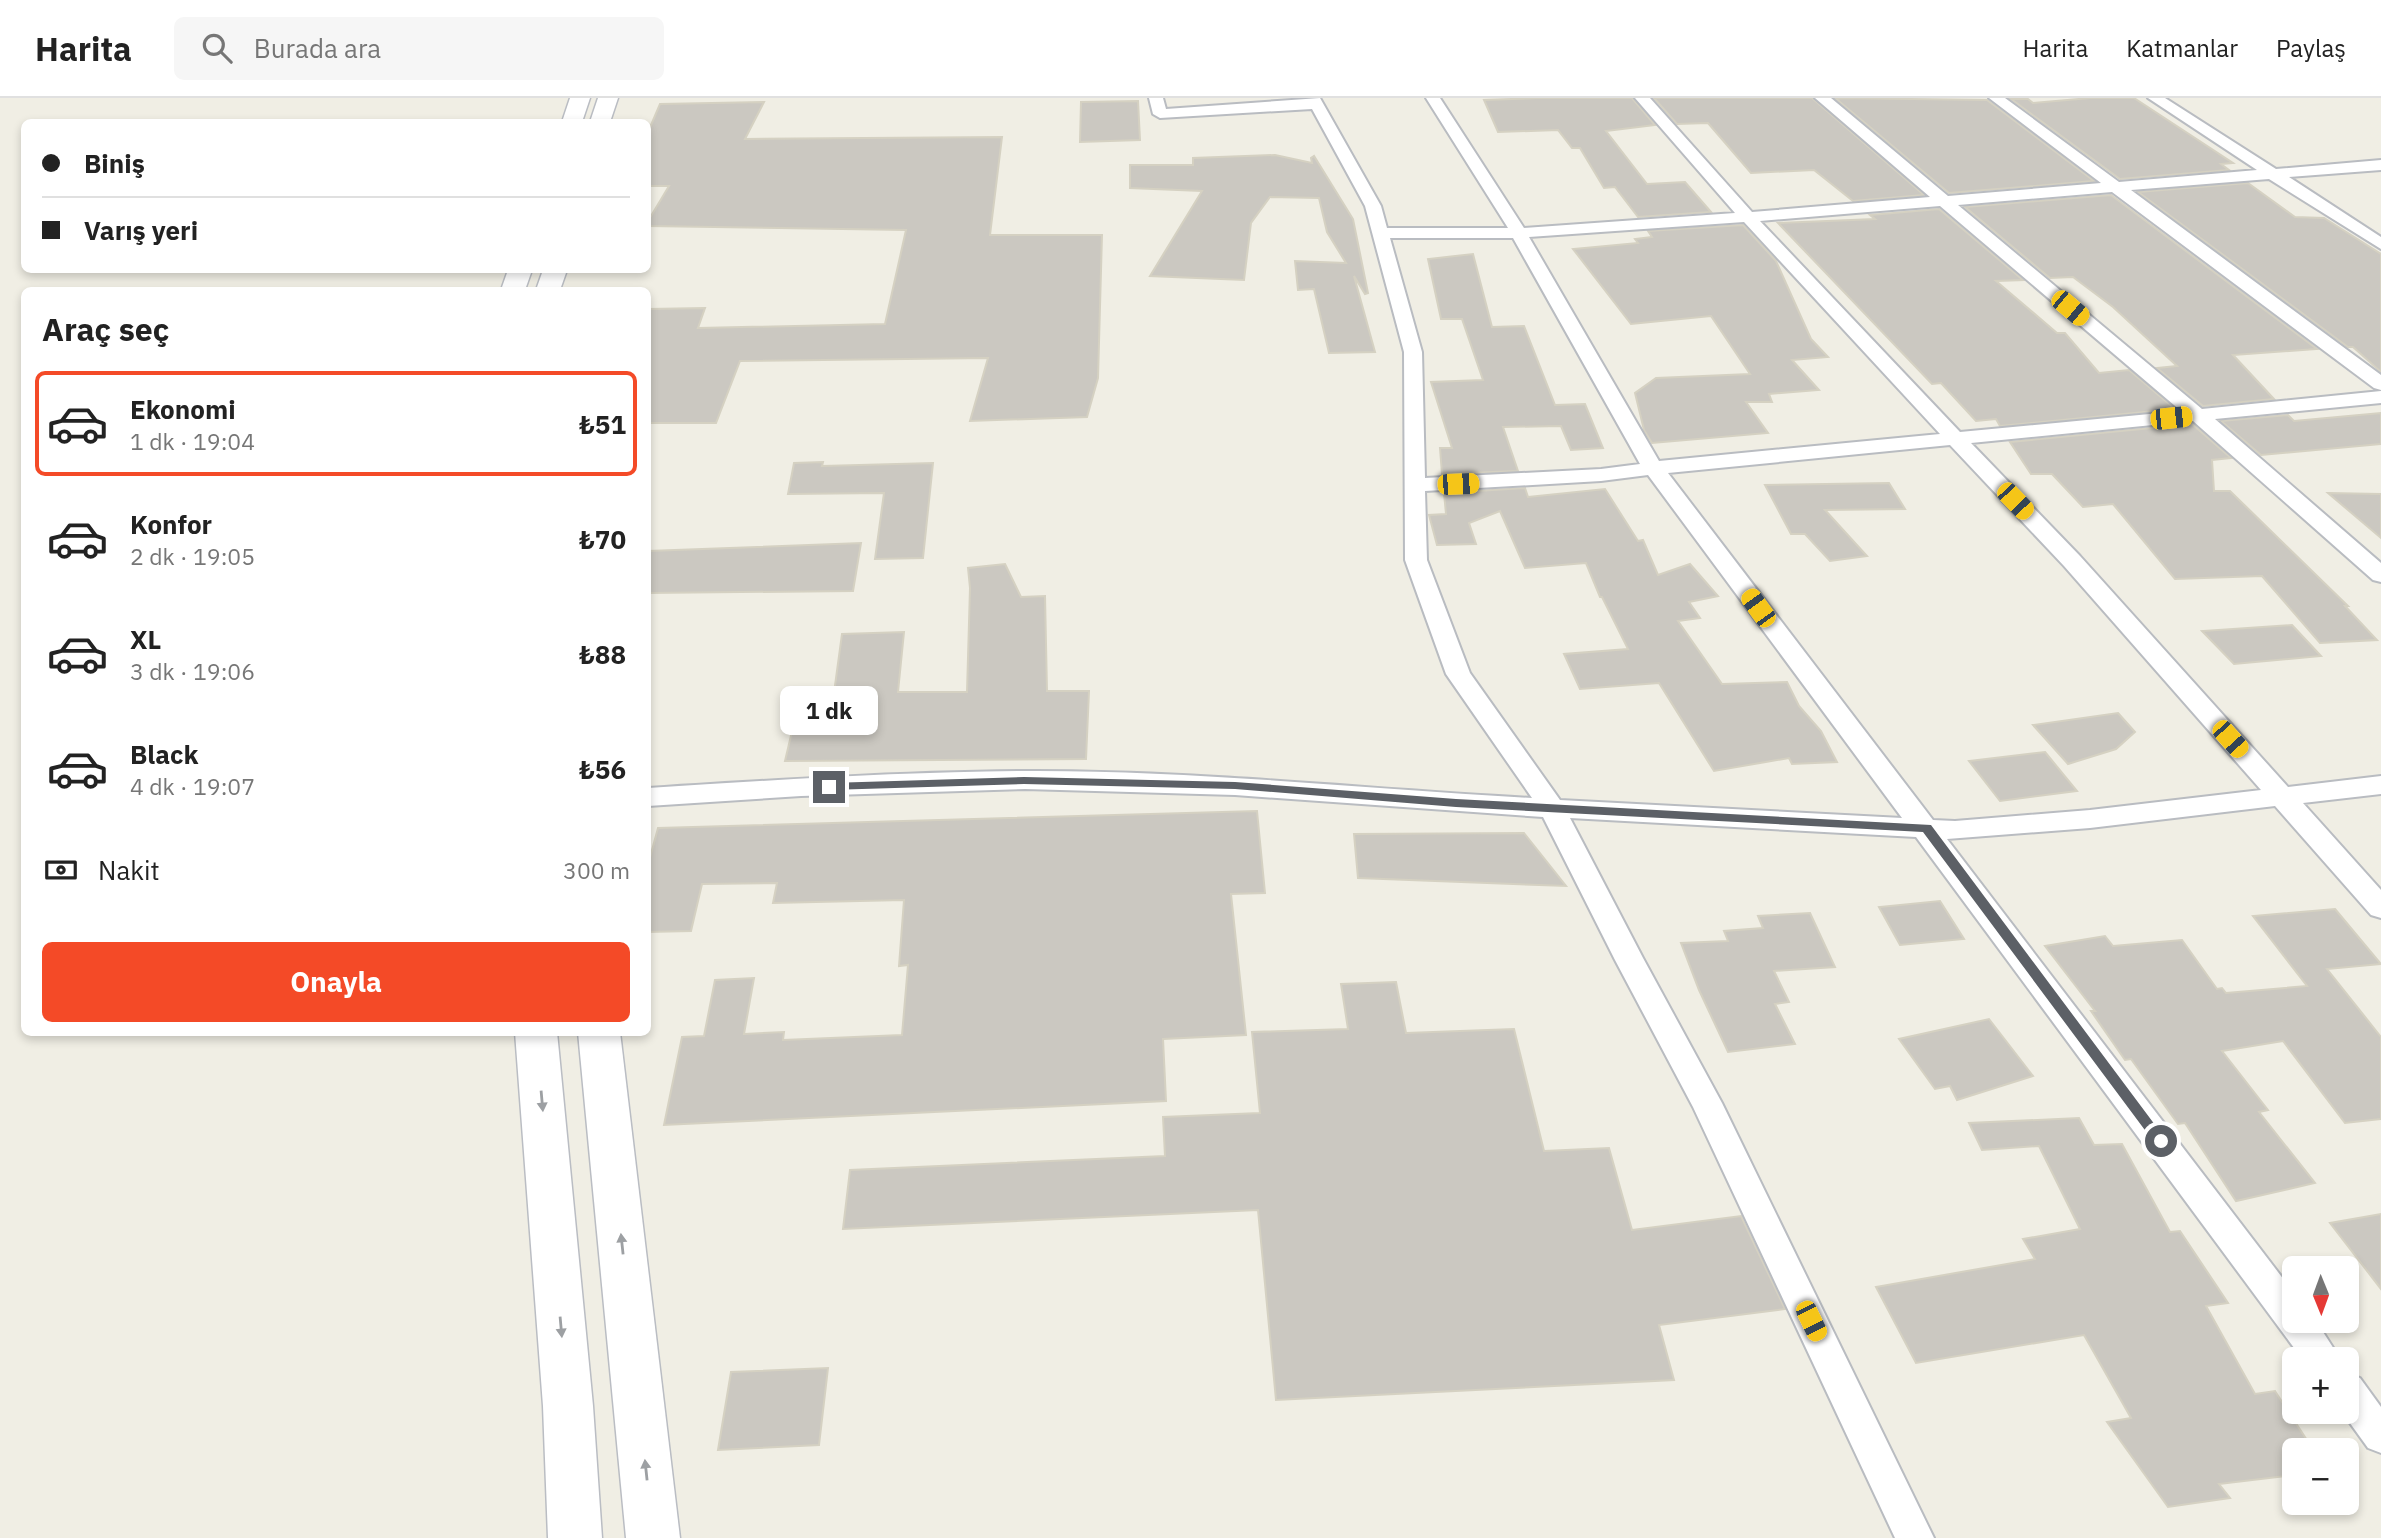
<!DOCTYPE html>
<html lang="tr">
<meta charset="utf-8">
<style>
body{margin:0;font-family:"IBM Plex Sans",sans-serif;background:#f6f6f6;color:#222;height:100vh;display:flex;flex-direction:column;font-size:26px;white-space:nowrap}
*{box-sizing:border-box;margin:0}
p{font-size:23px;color:#767676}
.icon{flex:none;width:38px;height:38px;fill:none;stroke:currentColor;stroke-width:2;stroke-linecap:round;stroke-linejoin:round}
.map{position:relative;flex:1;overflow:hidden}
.panel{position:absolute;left:21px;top:189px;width:630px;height:749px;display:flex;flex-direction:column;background:#fff;border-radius:10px;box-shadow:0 4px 10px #0003}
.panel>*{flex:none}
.guide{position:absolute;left:21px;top:21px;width:630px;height:154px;border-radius:10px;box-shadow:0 4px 10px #0003;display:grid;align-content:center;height:154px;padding:0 21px;background:#fff}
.needle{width:46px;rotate:179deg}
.tools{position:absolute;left:2282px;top:1158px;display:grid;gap:14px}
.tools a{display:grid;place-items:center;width:77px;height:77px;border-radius:10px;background:#fff;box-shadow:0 4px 10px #0003;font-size:35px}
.end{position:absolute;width:32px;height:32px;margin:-16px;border:9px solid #5c6066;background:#fff;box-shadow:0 0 0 4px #fff}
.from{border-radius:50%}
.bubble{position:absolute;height:49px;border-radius:10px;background:#fff;box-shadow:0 4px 10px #0003;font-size:23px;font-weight:700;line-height:49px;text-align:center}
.car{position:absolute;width:21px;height:42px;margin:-21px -10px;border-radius:9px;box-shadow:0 0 5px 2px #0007;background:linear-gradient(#f5c518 24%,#345 0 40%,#f5c518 0 76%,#345 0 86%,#f5c518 0)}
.guide b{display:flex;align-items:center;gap:24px;height:66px;font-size:26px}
.guide b+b{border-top:2px solid #e0e0e0}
.guide i{width:18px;height:18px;background:#222}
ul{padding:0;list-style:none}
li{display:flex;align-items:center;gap:21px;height:105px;margin:0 14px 10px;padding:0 7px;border:4px solid transparent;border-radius:10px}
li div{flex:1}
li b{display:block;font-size:26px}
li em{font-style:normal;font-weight:700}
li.current{border-color:#f44a27}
li>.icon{width:63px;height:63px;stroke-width:1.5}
h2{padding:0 21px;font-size:32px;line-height:84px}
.pay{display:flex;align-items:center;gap:18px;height:77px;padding:0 21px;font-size:26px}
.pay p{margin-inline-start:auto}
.button{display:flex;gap:14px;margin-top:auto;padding:14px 21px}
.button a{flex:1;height:80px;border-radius:10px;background:#f44a27;color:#fff;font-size:28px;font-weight:700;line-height:80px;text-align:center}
header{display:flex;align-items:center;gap:42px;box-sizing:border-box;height:98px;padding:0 35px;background:#fff;border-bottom:2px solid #e0e0e0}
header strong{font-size:33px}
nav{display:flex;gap:38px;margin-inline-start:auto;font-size:24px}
.search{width:490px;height:63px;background:#f6f6f6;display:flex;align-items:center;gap:18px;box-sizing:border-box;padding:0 24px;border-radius:10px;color:#767676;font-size:26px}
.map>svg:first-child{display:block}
.building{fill:#cbc8c1;stroke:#d5d1c2;stroke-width:2}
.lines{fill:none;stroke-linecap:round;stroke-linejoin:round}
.street-casing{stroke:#b9bcc1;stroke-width:4}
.secondary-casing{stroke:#babdc3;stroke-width:3}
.street{fill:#fff;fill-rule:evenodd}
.secondary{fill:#fff;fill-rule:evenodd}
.oneway{fill:#9da0a3}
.route{fill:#5c6066}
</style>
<header>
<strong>Harita</strong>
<div class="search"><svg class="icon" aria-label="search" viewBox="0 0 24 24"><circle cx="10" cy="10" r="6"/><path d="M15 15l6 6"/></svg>Burada ara</div>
<nav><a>Harita</a><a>Katmanlar</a><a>Paylaş</a></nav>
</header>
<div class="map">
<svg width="2381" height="1440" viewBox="0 0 2381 1440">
<rect width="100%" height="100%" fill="#f0eee4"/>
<g class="building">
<path d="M1538,0H1632L1655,27L1606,33L1647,86L1685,84L1711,114L1638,119L1615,89L1604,90L1580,50H1572L1558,32L1498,34L1484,2Z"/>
<path d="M1654,0H1812L1924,97L1853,103L1814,72L1751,75L1708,25L1677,26Z"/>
<path d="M1835,0L1987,2L2094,83L1949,95Z"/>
<path d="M2090,0H2134L2233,65L2221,66L2229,72L2120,81L2011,1H2028L2033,5Z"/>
<path d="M1138,3L1140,42L1080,44L1081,4Z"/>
<path d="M764,4L745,41L1002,39L990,137H1102L1098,280L1087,319L970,323L988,260L740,263L716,325H648V211L705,210L698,230L885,226L906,132L648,128V123L669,88H648V34L660,6Z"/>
<path d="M1275,57L1312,65L1311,60L1314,58L1353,121L1368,195L1365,196L1354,178L1375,254L1329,255L1314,191L1298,192L1295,163L1346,165L1327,134L1319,100L1270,99L1251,125L1244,182L1150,178L1202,93L1130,90V67H1193V60Z"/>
<path d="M2248,85L2295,119L2324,120L2381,156V274L2353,249H2348L2138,94Z"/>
<path d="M2111,97L2317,251L2233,257L2274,301L2203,308L2157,270L2177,268L2113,209L2073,179L2050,180L1965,109Z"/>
<path d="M1939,111L2023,182L1996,183L2057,235H2065L2099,275L2129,272L2175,311L2000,328L1996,321L1976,323L1941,285L1932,286L1778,125L1875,121L1870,117Z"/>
<path d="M1743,127L1776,163L1811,241L1828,259L1792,262L1819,292L1769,296L1772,304H1746L1768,335L1652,345L1644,332L1635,295L1656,280L1750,276L1711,218L1631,226L1573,151L1638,145L1635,141L1652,139L1648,133Z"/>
<path d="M1473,156L1492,229L1524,228L1555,307L1585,306L1603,350L1571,352L1561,328L1503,329L1518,373L1442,376L1440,350H1452L1431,284L1483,282L1462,221H1441L1428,161Z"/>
<path d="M2381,315V346L2261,357L2221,323L2288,317L2294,323Z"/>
<path d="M2192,326L2231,360L2212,362L2214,393H2230L2348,508H2345L2377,542L2320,545L2262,478L2175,481L2113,406L2083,409L2052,376H2031L2010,344Z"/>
<path d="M823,364L822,368L933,365L923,460L875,461L884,395L788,396L794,365Z"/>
<path d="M1889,385L1905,411L1825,412L1867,458L1830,463L1805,436H1791L1765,387Z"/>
<path d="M1525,390L1528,399L1605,391L1638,443L1643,442L1658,477L1690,466L1718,498L1689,504L1700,520L1678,523L1722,586L1787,584L1799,608L1821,633L1837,664L1792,666L1789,660L1714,673L1659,585L1580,591L1564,556L1628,551L1602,499H1600L1586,465L1525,470L1500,413L1469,425L1476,446L1437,447L1429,417L1446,416L1444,395Z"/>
<path d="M2328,395L2381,396V440Z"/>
<path d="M861,445L853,493L648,495V453Z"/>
<path d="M1005,466L1021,499L1045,498L1047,593H1089L1086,661L785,663L801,595H834L842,536L904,534L898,594H967L970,490L968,470Z"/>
<path d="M2292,527L2321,558L2234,566L2202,533Z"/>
<path d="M2118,615L2135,634L2116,651L2068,666L2033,627Z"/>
<path d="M2045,654L2077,693L2000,703L1969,663Z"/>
<path d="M1257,713L1265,795L1231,796L1246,937L1163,941L1166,1003L664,1027L682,939L704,938L715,882L754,880L744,936L784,934L783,942L902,937L908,867L899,868L904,802L773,805L777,785L702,786L691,833L648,834V767L658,730Z"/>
<path d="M1524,735L1566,788L1358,780L1354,736Z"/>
<path d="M1940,803L1964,841L1900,847L1879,809Z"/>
<path d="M2335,811L2381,866L2327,871L2381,939V1021L2345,1025L2283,943L2222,953L2268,1012L2259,1014L2315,1085L2236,1103L2185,1025L2178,1026L2131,961L2125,962L2091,913H2095L2045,848L2105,838L2113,848L2182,842L2217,891L2222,890L2226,895L2307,888L2253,818Z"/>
<path d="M1810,815L1835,869L1774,873L1789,904L1775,906L1795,946L1728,954L1699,892L1681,845L1728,843L1724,833L1763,830L1758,818Z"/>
<path d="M1396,884L1406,935L1514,931L1544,1053L1609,1050L1632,1132L1741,1118L1785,1211L1659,1227L1674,1282L1276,1302L1258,1112L843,1131L850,1072L1165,1058L1163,1019L1260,1015L1252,934L1348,931L1341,886Z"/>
<path d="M1989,921L2033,978L1957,1002L1950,988L1935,991L1899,941Z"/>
<path d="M2079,1020L2094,1047L2122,1046L2170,1134L2180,1133L2228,1205L2206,1208L2255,1296L2275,1293L2314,1353H2294V1377L2219,1386L2230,1400L2168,1409L2107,1324L2131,1320L2084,1237L1916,1265L1876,1189L2035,1161L2023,1141L2080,1131L2039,1048L1982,1052L1969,1025Z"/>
<path d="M2381,1116V1191L2330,1125Z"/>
<path d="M828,1270L819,1347L718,1352L731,1274Z"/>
</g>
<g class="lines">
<defs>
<g id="street">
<path d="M1149,0H1163L1166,11L1320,0L1381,108L1387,130H1508L1426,0H1440L1524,130L1735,115L1635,0H1650L1752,114L1930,99L1815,0H1831L1948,98L2101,85L1989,0H2005L2119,84L2257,72L2148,0H2165L2276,71L2381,62V72L2289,79L2381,139V151L2269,81L2131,92L2381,277V292L2374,290L2112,94L1958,107L2202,311L2381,293V305L2215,321L2381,465V484L2373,482L2193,323L1971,345L2080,458L2288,689L2381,678V696L2303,705L2381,792V820L2371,817L2275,708L2090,730L1947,741L2294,1195V1223H2316L2341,1262H2303L1916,739L1570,720L1643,860L1722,1005L1934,1440H1895L1693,1009L1615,862L1543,719L1235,697L1025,691L801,698L648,708V690C773,682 898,674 1024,673C1193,672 1362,691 1532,700L1446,576L1405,462L1404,254L1365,108L1312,11L1160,20L1153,16ZM1940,108L2181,313L1960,334L1760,123ZM1744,124L1940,336L1659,363L1529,139ZM1390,140H1513L1640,366L1601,371L1425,380L1422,254ZM1950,347L2064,468L2261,692L2090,712L1955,723L1933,722L1668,375ZM1648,377L1902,720L1560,702L1470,575L1427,462L1425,393L1601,383Z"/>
<path d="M2347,1275L2360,1280L2381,1309V1355L2368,1350L2342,1314H2347Z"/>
</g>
<g id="secondary">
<path d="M570,0H590L582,24H562Z"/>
<path d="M598,0H618L610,24H590Z"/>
<path d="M508,172H532L525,192H501Z"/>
<path d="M543,172H567L560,192H536Z"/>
<path d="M515,934H557L593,1308L602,1440H548L543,1308Z"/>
<path d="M578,934H620L680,1440H626Z"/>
</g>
</defs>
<use href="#street" class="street-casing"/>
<use href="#secondary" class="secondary-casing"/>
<use href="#street" class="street"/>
<use href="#secondary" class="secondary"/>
</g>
<defs><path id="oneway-solid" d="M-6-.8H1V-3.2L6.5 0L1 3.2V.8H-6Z" transform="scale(1.75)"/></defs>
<g class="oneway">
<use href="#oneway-solid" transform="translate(542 1003) rotate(85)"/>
<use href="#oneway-solid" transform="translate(622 1146) rotate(-96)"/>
<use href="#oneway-solid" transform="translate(561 1229) rotate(85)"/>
<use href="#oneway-solid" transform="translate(646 1372) rotate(-96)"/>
</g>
<path class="route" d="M1024,679L1235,684L1456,701L1931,727L2167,1043L2161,1048L2156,1047L1923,734L1456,709L1235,691L1024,686L829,692L823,689L829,685Z"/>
</svg>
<div class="tools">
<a><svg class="needle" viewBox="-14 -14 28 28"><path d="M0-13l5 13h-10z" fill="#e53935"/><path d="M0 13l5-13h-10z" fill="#767676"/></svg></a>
<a>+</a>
<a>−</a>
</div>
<i class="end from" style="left:2161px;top:1043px"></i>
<i class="end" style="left:829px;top:689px"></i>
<div class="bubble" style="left:780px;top:588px;width:98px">1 dk</div>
<i class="car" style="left:2070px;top:210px;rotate:130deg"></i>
<i class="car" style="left:2171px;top:320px;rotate:84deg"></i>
<i class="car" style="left:1458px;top:386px;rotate:88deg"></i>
<i class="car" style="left:2015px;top:403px;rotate:136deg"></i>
<i class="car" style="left:1758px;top:510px;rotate:324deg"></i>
<i class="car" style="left:2230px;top:641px;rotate:138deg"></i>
<i class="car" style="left:1811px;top:1223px;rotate:154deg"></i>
<div class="guide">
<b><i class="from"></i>Biniş</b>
<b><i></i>Varış yeri</b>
</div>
<section class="panel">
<h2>Araç seç</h2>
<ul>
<li class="current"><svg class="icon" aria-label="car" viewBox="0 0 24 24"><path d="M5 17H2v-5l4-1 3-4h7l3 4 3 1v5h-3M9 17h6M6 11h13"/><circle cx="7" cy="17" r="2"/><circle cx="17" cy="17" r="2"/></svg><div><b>Ekonomi</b><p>1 dk · 19:04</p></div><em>₺51</em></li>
<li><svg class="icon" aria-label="car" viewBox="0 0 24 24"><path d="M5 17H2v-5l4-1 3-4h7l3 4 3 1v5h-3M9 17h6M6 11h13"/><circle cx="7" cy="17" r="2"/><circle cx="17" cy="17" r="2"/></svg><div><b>Konfor</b><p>2 dk · 19:05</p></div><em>₺70</em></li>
<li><svg class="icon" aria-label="car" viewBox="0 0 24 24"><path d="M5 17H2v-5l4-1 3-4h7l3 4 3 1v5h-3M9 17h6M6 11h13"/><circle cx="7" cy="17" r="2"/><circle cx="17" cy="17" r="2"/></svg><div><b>XL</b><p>3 dk · 19:06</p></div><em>₺88</em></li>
<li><svg class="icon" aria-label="car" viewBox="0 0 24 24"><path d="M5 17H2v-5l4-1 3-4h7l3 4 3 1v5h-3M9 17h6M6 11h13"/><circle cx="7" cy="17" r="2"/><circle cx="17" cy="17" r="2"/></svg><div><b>Black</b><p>4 dk · 19:07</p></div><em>₺56</em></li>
</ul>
<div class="pay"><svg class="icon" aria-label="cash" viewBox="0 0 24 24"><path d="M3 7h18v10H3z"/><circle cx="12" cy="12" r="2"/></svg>Nakit<p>300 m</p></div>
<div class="button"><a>Onayla</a></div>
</section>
</div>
